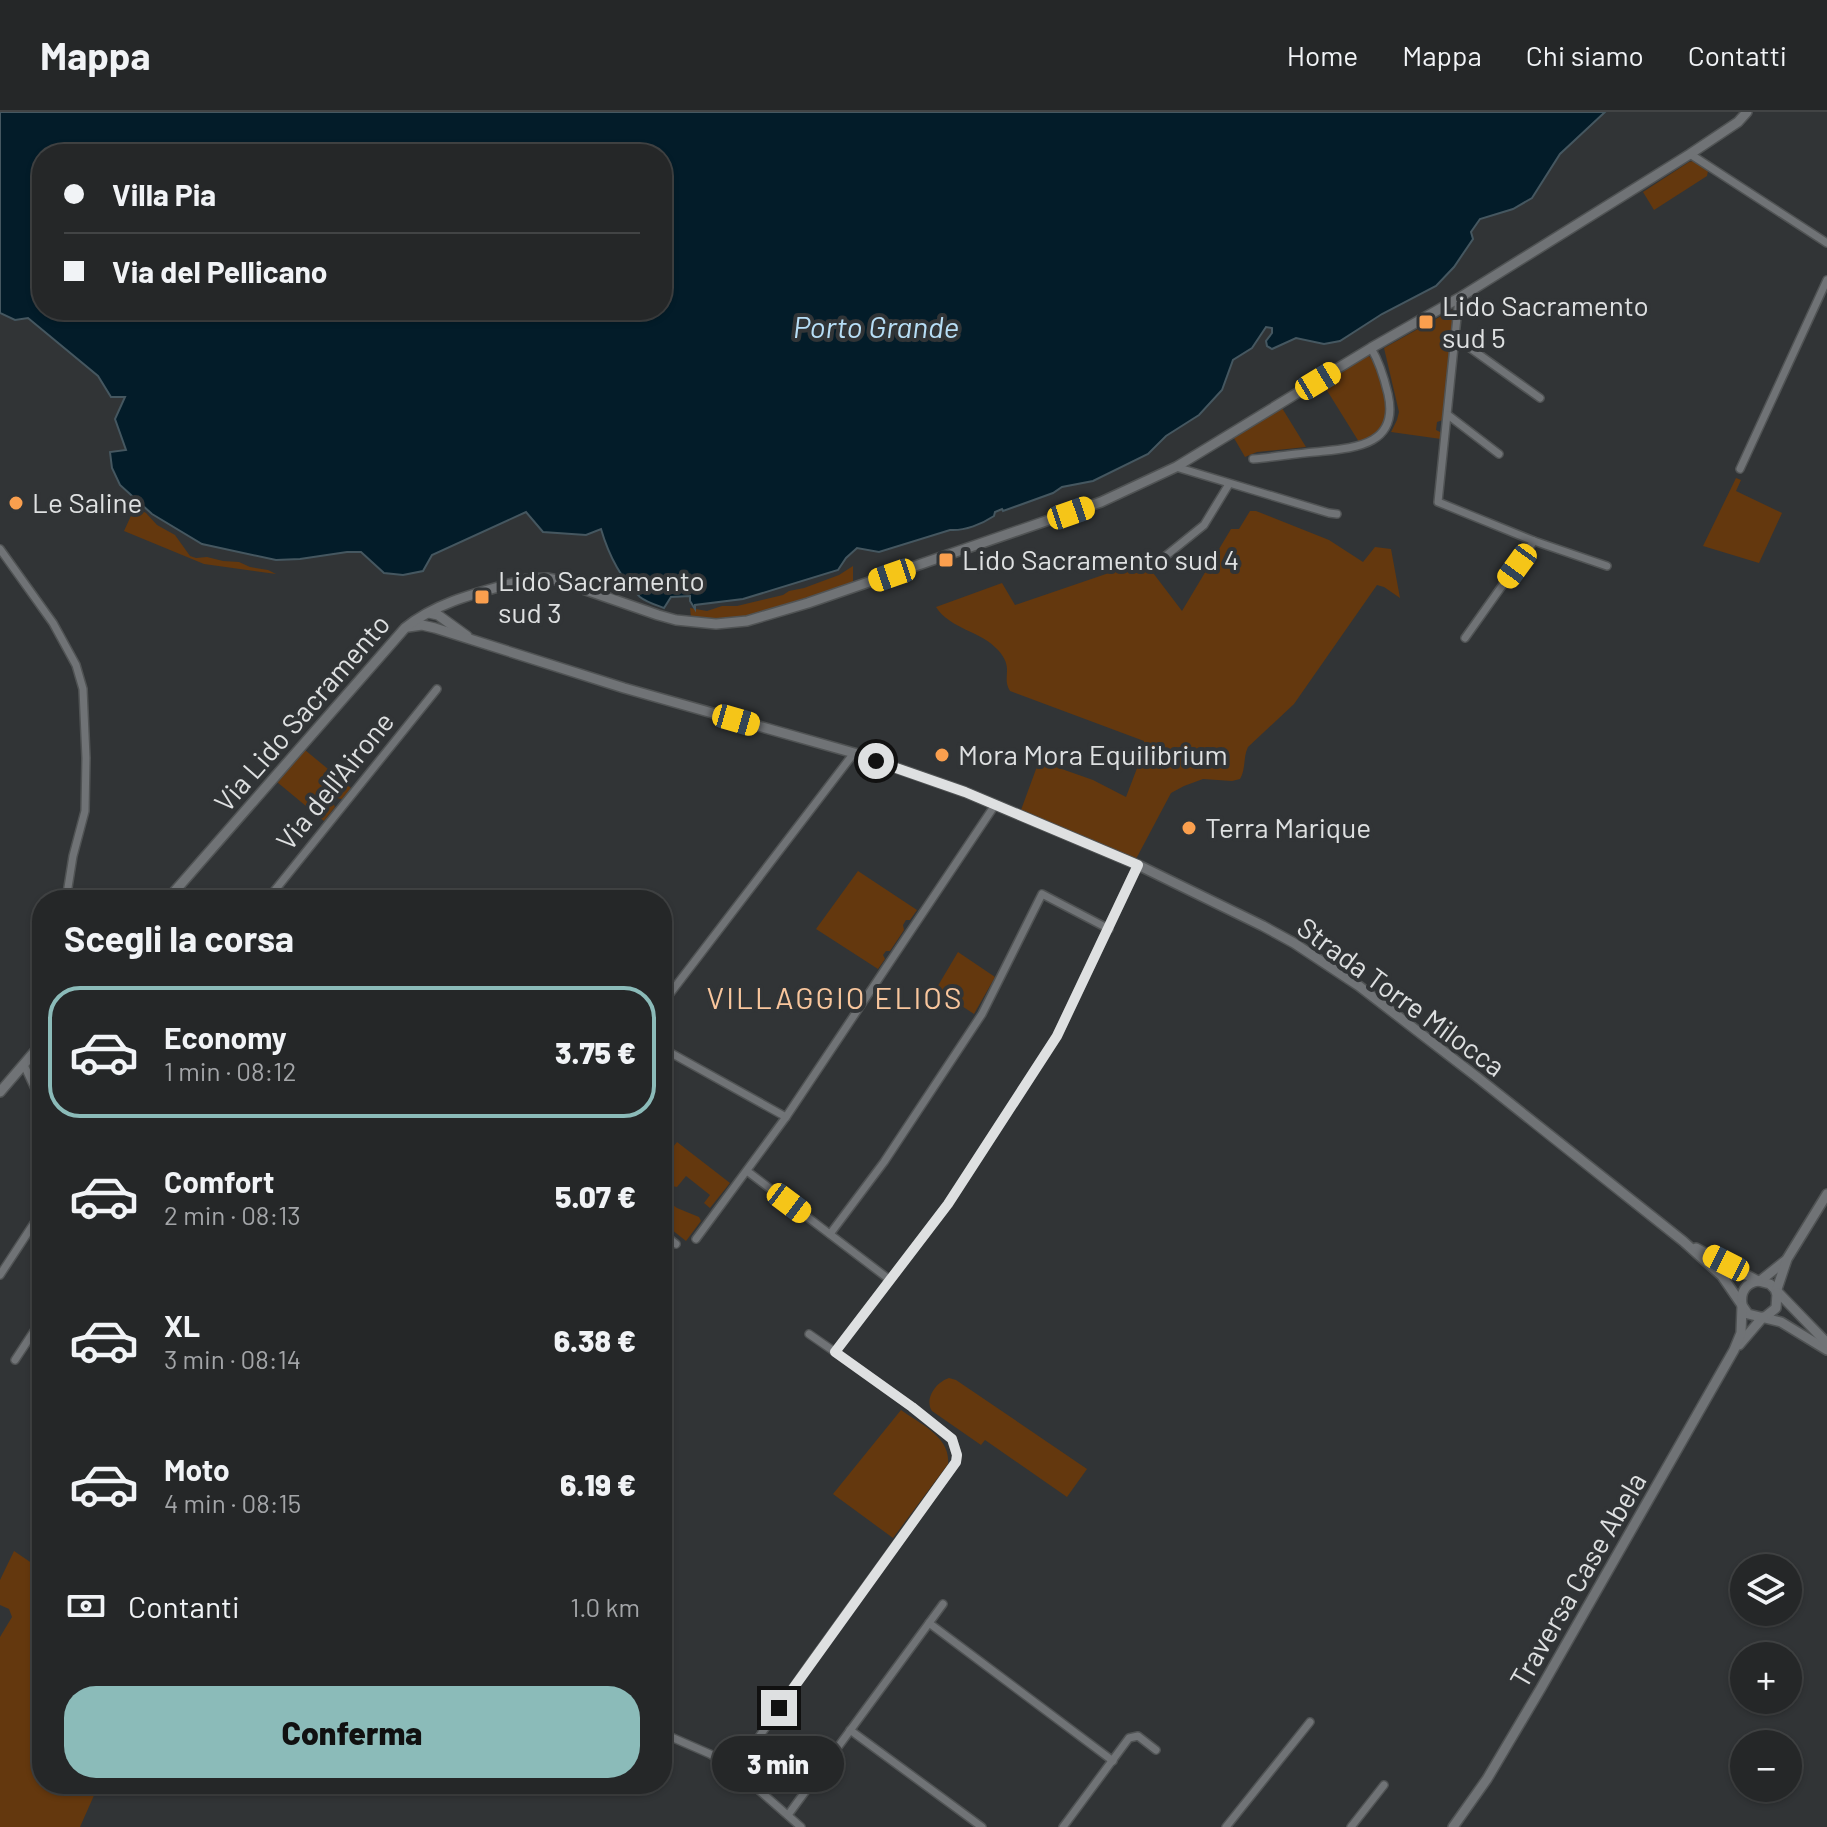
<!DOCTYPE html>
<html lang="it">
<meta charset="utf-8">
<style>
body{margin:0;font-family:Barlow,sans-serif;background:#313334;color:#f1f3f6;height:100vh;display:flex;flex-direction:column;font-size:30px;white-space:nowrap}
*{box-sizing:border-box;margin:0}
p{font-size:26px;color:#a3a5a8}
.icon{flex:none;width:44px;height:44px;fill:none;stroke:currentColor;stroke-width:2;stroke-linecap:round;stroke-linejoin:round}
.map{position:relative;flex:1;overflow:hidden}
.panel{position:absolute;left:32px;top:778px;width:640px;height:904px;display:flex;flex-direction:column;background:#252728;border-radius:32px;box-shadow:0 2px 6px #0004,0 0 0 2px #424445}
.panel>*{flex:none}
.hud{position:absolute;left:32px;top:32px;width:640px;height:176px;border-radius:32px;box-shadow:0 2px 6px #0004,0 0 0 2px #424445;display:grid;align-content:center;height:176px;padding:0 32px;background:#252728}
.buttons{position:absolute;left:1730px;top:1442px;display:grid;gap:16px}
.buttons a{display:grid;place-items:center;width:72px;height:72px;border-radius:50%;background:#252728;box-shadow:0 2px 6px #0004,0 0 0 2px #424445;font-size:40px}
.end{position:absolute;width:36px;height:36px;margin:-18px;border:10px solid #dee0e1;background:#111;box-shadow:0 0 0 4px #111}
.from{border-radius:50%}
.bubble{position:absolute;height:56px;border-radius:28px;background:#252728;box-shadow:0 2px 6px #0004,0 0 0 2px #424445;font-size:26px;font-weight:800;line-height:56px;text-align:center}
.car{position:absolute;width:24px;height:48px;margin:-24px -12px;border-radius:10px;box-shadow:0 0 6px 2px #0007;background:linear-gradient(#f5c518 24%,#345 0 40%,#f5c518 0 76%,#345 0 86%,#f5c518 0)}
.hud b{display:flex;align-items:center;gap:28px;height:76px;font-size:30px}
.hud b+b{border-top:2px solid #424445}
.hud i{width:20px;height:20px;background:#f1f3f6}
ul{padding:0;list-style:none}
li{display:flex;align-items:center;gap:24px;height:132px;margin:0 16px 12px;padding:0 16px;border:4px solid transparent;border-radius:32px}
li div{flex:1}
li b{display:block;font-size:30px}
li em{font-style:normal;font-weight:800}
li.selected{border-color:#8bbbb9}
li>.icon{width:72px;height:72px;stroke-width:1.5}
h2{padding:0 32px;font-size:36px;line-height:96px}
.pay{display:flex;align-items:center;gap:20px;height:88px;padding:0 32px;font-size:30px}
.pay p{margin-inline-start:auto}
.button{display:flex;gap:16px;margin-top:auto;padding:16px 32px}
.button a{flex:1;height:92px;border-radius:32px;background:#8bbbb9;color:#111;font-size:32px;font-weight:800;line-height:92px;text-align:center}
header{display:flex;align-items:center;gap:48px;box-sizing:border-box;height:112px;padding:0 40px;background:#252728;border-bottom:2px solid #424445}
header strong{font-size:38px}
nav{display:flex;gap:44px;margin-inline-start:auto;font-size:28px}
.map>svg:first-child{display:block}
.green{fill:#64380e}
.water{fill:#031c29;stroke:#455760;stroke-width:2;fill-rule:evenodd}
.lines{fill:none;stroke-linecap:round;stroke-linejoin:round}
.minor-casing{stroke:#505354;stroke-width:10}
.tertiary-casing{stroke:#505354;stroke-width:12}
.minor{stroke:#707376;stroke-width:7}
.tertiary{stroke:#707376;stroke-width:9}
.route{stroke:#dee0e1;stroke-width:10}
.poi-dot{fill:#fa9f4e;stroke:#313436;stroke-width:3}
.labels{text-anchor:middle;stroke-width:8;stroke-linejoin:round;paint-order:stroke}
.poi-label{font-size:28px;fill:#dee0e1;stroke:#313436;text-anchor:start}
.street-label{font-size:28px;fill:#dee0e1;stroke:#313436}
.water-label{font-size:30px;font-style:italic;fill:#b7def6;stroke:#313436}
.neighbourhood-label{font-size:30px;letter-spacing:2px;fill:#f9c69d;stroke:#313436}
</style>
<header>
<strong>Mappa</strong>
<nav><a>Home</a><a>Mappa</a><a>Chi siamo</a><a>Contatti</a></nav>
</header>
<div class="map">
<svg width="1827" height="1715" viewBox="0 0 1827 1715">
<rect width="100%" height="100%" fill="#313436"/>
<g class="green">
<path d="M1693,49L1708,59L1707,64L1654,98L1643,80L1689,50Z"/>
<path d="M1452,198L1455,200L1443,308L1437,310L1436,318L1442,321L1441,327L1391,320L1397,308L1399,300L1384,236Z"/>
<path d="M1368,243C1377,252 1379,261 1382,272C1389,302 1391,317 1359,330L1323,272Z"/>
<path d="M1282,296L1306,335L1257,340L1245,345L1234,326Z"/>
<path d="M1736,366L1741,368L1736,379L1782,401L1759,451L1703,434Z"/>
<path d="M135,395L146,401L157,413L175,423L190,444L196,446L207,445L223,449L239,450L250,455L268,458L276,462L204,452L124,419Z"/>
<path d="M1250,399H1256L1329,428L1363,450L1375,435L1391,437L1400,486L1384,475L1377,473L1294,592L1248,635C1243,645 1246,657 1240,667L1232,669L1203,667L1184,674L1171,681L1136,747L1021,698L1039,649L1093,668L1126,685L1144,638V629L1010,579C1001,564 1015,557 998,538C981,519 950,517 936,495L1002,471L1015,493L1144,449L1182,499L1231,417H1239Z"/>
<path d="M853,454V472C816,484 768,505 729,507C716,507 704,506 691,505L690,496L707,499L722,494H737L783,483L789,479L804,476L839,463Z"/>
<path d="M305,638L351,676L342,687L337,686L333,691L335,695L324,709L277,670Z"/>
<path d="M858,759L917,798L910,808H906L903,813L904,818L890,839H886L883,843L885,847L878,857L816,817Z"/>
<path d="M958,840L995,865L974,902L936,877Z"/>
<path d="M677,1030L730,1071L710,1096L704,1091L710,1083L686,1064L677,1075L672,1074C672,1050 659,1052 677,1030Z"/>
<path d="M663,1086L677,1096L699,1105L701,1109L686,1129L662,1110Z"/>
<path d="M949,1266L956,1268L1087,1357L1067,1385L985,1328L981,1333L932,1299C924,1287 936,1270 949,1266Z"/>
<path d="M901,1298C920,1312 951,1325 948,1352L893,1426L833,1382Z"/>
<path d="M14,1439L42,1458V1672H99L80,1715H0V1525L12,1505L9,1497L0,1493V1468Z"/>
</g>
<path class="water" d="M0,0H1605L1560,42L1532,86L1513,97L1480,107L1471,120L1473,127L1454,155L1436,174L1382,202L1340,229L1324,232L1296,226L1272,237L1267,234L1266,229L1272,221V216L1266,215L1252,236L1233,248L1222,278L1199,303L1166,324L1148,342L1093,369L1062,375L1053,381L1003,399L1002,397L995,400L994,404C982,412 965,419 950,418L879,440L857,436L846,446L838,458L743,487L695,493V497L690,489V484L671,485L664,496C656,493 646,490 640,485C621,467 608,441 601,417L586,423L543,420L526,400L432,443L423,459L403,463L384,461L361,440H347L300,447L276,448L202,432L152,402L120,373L112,356L110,340L126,338L115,307L125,285H111L98,264L28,206L15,208L0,201ZM42,42H662V198H42Z"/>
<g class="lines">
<defs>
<g id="minor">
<path d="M1690,42L1827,131"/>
<path d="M1459,186L1438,390L1534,429L1607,454"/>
<path d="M1456,226L1540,286"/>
<path d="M1448,303L1499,342"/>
<path d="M1253,347C1274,345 1294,342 1315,340C1352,336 1400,335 1388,282C1384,265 1380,251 1371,236"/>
<path d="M1176,355L1329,401L1337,402"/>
<path d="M1740,357L1827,168"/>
<path d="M0,437L53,511L76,553L83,577L86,646L85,699L73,744L66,788"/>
<path d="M1152,455L1204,413L1229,372"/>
<path d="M1465,526L1534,429"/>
<path d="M267,788L437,577"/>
<path d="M662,892L854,641"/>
<path d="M662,936L786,1005"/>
<path d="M24,953L42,992"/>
<path d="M747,1059L890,1168"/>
<path d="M662,1121L676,1132"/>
<path d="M830,1122L884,1050L982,902L1042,782L1109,817"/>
<path d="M696,1127L786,1005L995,693"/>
<path d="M0,1163L42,1099"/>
<path d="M809,1222L835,1240"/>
<path d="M15,1248L42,1207"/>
<path d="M929,1511L1113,1649"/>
<path d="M850,1618L982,1715"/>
<path d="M662,1621L710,1642L736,1658L801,1715"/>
<path d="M736,1658L811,1550L956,1350L957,1343L952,1327L912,1295L835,1240L948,1092L1057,924L1138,753"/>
<path d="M788,1703L943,1492"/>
<path d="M1063,1715L1129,1626L1138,1624L1156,1638"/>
<path d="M1226,1715L1310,1610"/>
<path d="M1351,1715L1384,1673"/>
</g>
<g id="tertiary">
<path d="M429,501L438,503L467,524"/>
<path d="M408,515L422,513L435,516L624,576L854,641L965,680L1138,753L1263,814L1294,831L1359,874L1477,965L1683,1129L1722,1164L1748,1202L1781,1210L1827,1238"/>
<path d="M167,788L405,516C439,488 486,479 527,467L547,466L557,468L658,503L676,508L716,512L747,509L808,491L1101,390L1176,355L1371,236L1459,186L1690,42L1738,10L1747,0"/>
<path d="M0,980L42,931"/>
<path d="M1696,1136L1758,1169L1770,1172L1827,1231"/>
<path d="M1760,1169L1785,1149"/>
<path d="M1776,1180L1787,1147L1827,1082"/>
<path d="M1742,1193C1740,1180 1746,1171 1758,1169"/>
<path d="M1765,1205L1776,1196L1777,1181"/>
<path d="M1739,1233L1763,1205"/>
<path d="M1453,1715L1487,1667L1541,1576L1734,1238L1741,1221L1742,1194"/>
</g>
</defs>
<use href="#minor" class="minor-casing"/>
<use href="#tertiary" class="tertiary-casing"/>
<use href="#minor" class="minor"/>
<use href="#tertiary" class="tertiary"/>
</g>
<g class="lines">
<path class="route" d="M779,1596L956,1350L957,1343L952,1327L912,1295L835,1240L948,1092L1057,924L1138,753L965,680L876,649"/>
</g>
<g class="poi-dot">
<rect x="1418" y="202" width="16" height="16" rx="4"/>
<circle cx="16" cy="391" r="8"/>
<rect x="938" y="440" width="16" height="16" rx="4"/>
<rect x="474" y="477" width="16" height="16" rx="4"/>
<circle cx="942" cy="643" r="8"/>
<circle cx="1189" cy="716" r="8"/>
</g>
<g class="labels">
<g class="poi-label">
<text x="1442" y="204">Lido Sacramento<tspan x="1442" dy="32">sud 5</tspan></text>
<text x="32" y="401">Le Saline</text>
<text x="962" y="458">Lido Sacramento sud 4</text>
<text x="498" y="479">Lido Sacramento<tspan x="498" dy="32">sud 3</tspan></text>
<text x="958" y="653">Mora Mora Equilibrium</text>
<text x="1205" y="726">Terra Marique</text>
</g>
<g class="street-label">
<text transform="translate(302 601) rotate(-49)" y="10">Via Lido Sacramento</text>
<text transform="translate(335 669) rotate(-51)" y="10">Via dell'Airone</text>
<text transform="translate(1401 885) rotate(36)" y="10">Strada Torre Milocca</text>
<text transform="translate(1578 1468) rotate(-60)" y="10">Traversa Case Abela</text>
</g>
<g class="water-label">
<text x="876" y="226">Porto Grande</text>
</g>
<g class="neighbourhood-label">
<text x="835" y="897">VILLAGGIO ELIOS</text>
</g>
</g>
</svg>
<div class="buttons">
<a><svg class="icon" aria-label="layers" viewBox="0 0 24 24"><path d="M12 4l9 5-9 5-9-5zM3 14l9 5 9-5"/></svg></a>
<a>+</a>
<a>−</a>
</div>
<i class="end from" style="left:876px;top:649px"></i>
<i class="end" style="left:779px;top:1596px"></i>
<div class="bubble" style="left:712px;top:1624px;width:132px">3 min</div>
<i class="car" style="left:1318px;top:269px;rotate:59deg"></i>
<i class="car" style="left:1071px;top:401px;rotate:71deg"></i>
<i class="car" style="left:1517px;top:454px;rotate:216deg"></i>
<i class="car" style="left:892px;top:463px;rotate:251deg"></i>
<i class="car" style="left:736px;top:608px;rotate:106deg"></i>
<i class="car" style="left:789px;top:1091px;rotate:127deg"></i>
<i class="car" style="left:1726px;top:1151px;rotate:297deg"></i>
<div class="hud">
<b><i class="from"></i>Villa Pia</b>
<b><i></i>Via del Pellicano</b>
</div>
<section class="panel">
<h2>Scegli la corsa</h2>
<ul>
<li class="selected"><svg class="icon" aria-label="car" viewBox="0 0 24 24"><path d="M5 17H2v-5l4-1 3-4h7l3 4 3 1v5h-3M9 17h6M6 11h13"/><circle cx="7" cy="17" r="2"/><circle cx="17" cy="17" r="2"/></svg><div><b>Economy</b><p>1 min · 08:12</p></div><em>3.75 €</em></li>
<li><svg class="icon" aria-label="car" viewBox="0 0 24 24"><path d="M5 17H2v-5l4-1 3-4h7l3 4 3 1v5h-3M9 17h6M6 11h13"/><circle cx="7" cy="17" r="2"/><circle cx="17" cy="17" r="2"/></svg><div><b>Comfort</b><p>2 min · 08:13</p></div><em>5.07 €</em></li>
<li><svg class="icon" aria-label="car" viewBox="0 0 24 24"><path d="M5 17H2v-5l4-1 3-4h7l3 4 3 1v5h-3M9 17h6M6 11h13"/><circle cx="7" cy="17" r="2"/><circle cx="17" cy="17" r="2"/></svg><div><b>XL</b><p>3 min · 08:14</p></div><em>6.38 €</em></li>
<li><svg class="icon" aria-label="car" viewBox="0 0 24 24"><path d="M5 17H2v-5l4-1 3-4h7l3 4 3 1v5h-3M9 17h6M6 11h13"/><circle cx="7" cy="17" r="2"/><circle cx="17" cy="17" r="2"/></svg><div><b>Moto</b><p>4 min · 08:15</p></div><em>6.19 €</em></li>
</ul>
<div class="pay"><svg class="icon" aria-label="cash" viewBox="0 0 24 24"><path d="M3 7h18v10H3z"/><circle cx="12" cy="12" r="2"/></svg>Contanti<p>1.0 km</p></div>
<div class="button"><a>Conferma</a></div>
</section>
</div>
